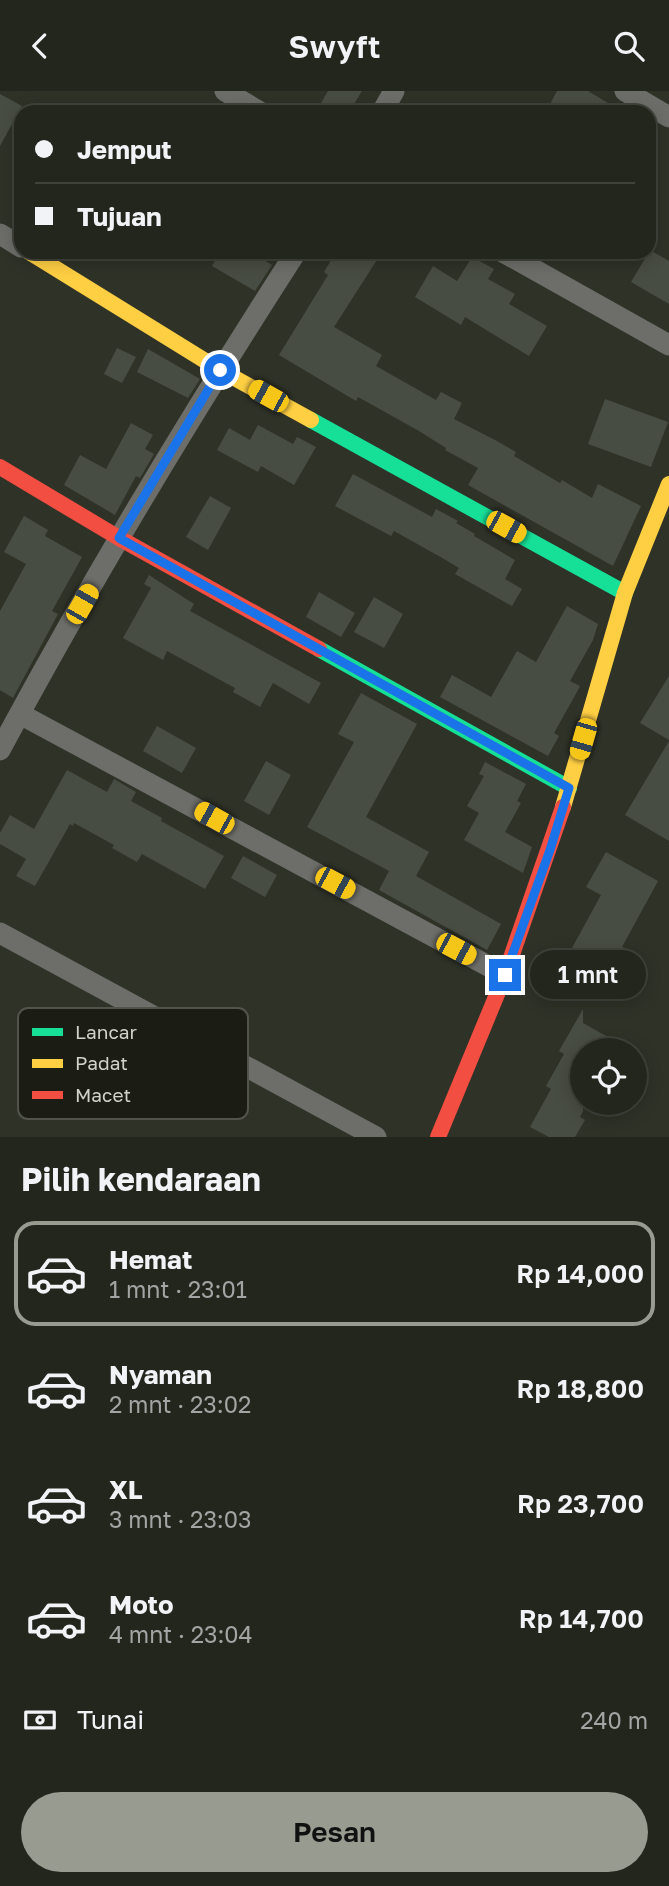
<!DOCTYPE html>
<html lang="id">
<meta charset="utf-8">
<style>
body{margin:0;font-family:"Golos Text",sans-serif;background:#2f322a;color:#f1f3f6;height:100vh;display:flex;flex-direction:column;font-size:26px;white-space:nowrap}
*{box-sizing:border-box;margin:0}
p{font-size:23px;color:#a3a5a4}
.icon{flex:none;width:38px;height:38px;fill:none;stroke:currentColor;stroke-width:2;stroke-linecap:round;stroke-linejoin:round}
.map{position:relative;height:1046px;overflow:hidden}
.panel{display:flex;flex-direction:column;background:#23261d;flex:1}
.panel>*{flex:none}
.banner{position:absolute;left:14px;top:14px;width:642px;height:154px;border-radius:21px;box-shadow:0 4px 18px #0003,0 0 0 2px #40433b;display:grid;align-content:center;height:154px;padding:0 21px;background:#23261d}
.tools{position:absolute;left:570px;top:947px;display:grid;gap:14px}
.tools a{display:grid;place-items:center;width:77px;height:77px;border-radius:50%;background:#23261d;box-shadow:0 4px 18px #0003,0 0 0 2px #40433b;font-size:35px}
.end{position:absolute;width:32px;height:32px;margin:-16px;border:9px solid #1a73e8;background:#fff;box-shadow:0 0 0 4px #fff}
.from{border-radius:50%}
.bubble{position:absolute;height:49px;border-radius:24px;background:#23261d;box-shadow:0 4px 18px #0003,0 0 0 2px #40433b;font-size:23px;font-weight:600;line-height:49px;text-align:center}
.car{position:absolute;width:21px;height:42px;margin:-21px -10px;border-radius:9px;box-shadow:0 0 5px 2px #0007;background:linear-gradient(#f5c518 24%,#345 0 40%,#f5c518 0 76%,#345 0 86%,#f5c518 0)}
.banner b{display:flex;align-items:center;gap:24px;height:66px;font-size:26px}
.banner b+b{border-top:2px solid #40433b}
.banner i{width:18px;height:18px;background:#f1f3f6}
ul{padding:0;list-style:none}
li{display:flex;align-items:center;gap:21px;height:105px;margin:0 14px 10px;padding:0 7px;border:4px solid transparent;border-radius:21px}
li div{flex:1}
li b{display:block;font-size:26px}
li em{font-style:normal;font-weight:600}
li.current{border-color:#989b90}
li>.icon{width:63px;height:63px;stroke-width:1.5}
h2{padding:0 21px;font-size:32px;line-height:84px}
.pay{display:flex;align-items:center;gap:18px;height:77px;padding:0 21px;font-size:26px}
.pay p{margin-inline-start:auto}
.button{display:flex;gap:14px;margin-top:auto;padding:14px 21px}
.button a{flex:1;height:80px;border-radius:42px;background:#989b90;color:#111;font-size:28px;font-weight:600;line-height:80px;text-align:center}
header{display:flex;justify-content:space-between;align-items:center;height:91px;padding:0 21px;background:#23261d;font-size:32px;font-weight:600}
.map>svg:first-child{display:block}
.building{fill:#484d43}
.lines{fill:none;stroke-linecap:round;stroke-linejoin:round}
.street{stroke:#6d6e69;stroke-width:21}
.fast{stroke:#16e098;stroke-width:16}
.slow{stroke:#ffcf43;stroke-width:16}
.jam{stroke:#f24e42;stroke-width:16}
.route{stroke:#1a73e8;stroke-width:9}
.key{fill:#1b1c14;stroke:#52534a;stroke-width:2}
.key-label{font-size:19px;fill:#d1d3c8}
</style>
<header><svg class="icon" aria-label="back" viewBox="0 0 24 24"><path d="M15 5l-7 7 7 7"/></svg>Swyft<svg class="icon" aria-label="search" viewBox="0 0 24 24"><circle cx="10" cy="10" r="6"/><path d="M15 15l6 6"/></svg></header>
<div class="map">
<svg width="669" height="1046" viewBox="0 0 669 1046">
<rect width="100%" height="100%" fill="#2f3227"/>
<g class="building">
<path d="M328,0H362L349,21H316Z"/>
<path d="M557,0H588L623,21H559L549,15Z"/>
<path d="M0,3L22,15L0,55Z"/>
<path d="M650,159L669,170V213L631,191Z"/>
<path d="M220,161H251L272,174L255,200L212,175Z"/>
<path d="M336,161H382L334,236L382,264L376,275L436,309L441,301L462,312L454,328L495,349L516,361L514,365L560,392L562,389L592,407L598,393L641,415L613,475L468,394L478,377L445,359L446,357L419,340L358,306L356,310L279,264L328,184L324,181Z"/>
<path d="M472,166L494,178L488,188L515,203L509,213L547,235L529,265L465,226L461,234L415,206L433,175L457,190Z"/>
<path d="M117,257L136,266L122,292L104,283Z"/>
<path d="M148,258L200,288L188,307L137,281Z"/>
<path d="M605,308L668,331L651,376L588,353Z"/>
<path d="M131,332L153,344L145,358L154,363L140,387L136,385L115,424L64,394L80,364L106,378Z"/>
<path d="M258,334L293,353L297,346L316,356L294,394L261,375L258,381L217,359L229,337L250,349Z"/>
<path d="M353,383L432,426L436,418L458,430L456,432L475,443L474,445L515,469L505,488L522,498L512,515L455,483L459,477L444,468L394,440L391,445L335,415Z"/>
<path d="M210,405L231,417L208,459L186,446Z"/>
<path d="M24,425L48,439L45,445L82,466L52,520L58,523L13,607L0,599V520L26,473L4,461Z"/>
<path d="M149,484L194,513L190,520L321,592L309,613L273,592L260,616L233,601L235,597L167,560L163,569L123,547L151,497L144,493Z"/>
<path d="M319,501L355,522L341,546L306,526Z"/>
<path d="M374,506L403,523L384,557L354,541Z"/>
<path d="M567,515L598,533L593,549L570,590L580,595L578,599L554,642L559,645L548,665L440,606L452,584L491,606L517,560L536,571Z"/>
<path d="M669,585V649L640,632Z"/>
<path d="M361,602L417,633L366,726L429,761L416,785L501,833L487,859L379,799L389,780L307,736L354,651L338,643Z"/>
<path d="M157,635L196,657L182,682L143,660Z"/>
<path d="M669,650V750L625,724Z"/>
<path d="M266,670L291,684L269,724L244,710Z"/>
<path d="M485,671L526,693L517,710L521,712L505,741L532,756L523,782L464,749L479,722L467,715L484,685L479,683Z"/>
<path d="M67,679L107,701L114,688L136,701L131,710L162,727L161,730L224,765L205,798L142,763L137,771L112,757L114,754L74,732L73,735L70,733L35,795L16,785L26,768L0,753V742L10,724L34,738Z"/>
<path d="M606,761L658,790L622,856L629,859L610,893L566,868L601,804L586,796Z"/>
<path d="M243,765L277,784L265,806L231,787Z"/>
<path d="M583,918V932L631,959H583V1020L580,1026L585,1029L575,1046H549L530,1036L551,998L546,995L564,963L559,960Z"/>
</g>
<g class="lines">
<g class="street">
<path d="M225,0L260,21"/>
<path d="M625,0L669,26"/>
<path d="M382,21L394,0"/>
<path d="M0,143L21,156"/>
<path d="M503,161L669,254"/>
<path d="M20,623L505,884"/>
<path d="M0,659C91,489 191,324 296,161"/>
<path d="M0,842L376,1046"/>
</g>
<g class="fast">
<path d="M311,329L625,502"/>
<path d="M319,558L569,697"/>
</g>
<g class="slow">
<path d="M29,161L220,279L311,329"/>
<path d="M563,716L625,502L669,393"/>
</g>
<g class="jam">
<path d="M0,376L119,447L319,558"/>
<path d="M438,1046L505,884L563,716"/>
</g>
</g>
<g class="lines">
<path class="route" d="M220,279L119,447L569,697L550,759L505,884"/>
</g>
<rect x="18" y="917" width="230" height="111" rx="10" class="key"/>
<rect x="32" y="937" width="31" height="8" fill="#16e098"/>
<rect x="32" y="968" width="31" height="9" fill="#ffcf43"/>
<rect x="32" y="1000" width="31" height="8" fill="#f24e42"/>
<g class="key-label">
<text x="75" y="948">Lancar</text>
<text x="75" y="979">Padat</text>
<text x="75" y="1011">Macet</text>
</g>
</svg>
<div class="tools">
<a><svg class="icon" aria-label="locate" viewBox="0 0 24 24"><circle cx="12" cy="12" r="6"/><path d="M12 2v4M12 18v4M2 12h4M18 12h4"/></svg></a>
</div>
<i class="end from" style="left:220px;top:279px"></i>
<i class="end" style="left:505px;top:884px"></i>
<div class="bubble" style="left:530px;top:859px;width:116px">1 mnt</div>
<i class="car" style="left:268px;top:305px;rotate:299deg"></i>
<i class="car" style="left:506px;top:436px;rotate:119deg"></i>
<i class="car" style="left:82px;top:513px;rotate:30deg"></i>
<i class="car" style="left:583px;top:648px;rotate:196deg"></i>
<i class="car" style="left:214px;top:727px;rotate:299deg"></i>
<i class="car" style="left:335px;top:792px;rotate:118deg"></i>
<i class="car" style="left:456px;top:858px;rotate:118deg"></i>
<div class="banner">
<b><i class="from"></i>Jemput</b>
<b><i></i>Tujuan</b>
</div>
</div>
<section class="panel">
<h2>Pilih kendaraan</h2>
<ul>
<li class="current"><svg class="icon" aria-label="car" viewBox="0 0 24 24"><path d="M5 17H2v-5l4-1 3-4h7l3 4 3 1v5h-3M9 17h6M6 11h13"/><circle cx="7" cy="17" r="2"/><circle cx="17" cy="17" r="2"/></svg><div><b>Hemat</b><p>1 mnt · 23:01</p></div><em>Rp 14,000</em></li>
<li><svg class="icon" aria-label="car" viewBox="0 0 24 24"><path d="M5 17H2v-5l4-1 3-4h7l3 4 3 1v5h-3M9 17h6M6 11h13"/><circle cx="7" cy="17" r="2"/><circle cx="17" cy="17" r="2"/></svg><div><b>Nyaman</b><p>2 mnt · 23:02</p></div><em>Rp 18,800</em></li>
<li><svg class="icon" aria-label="car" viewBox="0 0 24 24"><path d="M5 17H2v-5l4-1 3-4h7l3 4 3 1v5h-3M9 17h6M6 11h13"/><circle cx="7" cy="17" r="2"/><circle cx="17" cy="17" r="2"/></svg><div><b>XL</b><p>3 mnt · 23:03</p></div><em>Rp 23,700</em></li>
<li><svg class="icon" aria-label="car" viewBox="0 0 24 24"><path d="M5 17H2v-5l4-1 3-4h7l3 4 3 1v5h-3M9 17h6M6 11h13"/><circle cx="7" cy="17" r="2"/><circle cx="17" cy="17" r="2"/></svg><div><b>Moto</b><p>4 mnt · 23:04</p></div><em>Rp 14,700</em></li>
</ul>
<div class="pay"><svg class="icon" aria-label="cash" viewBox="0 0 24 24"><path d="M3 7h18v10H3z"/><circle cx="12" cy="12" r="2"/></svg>Tunai<p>240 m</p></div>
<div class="button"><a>Pesan</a></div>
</section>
